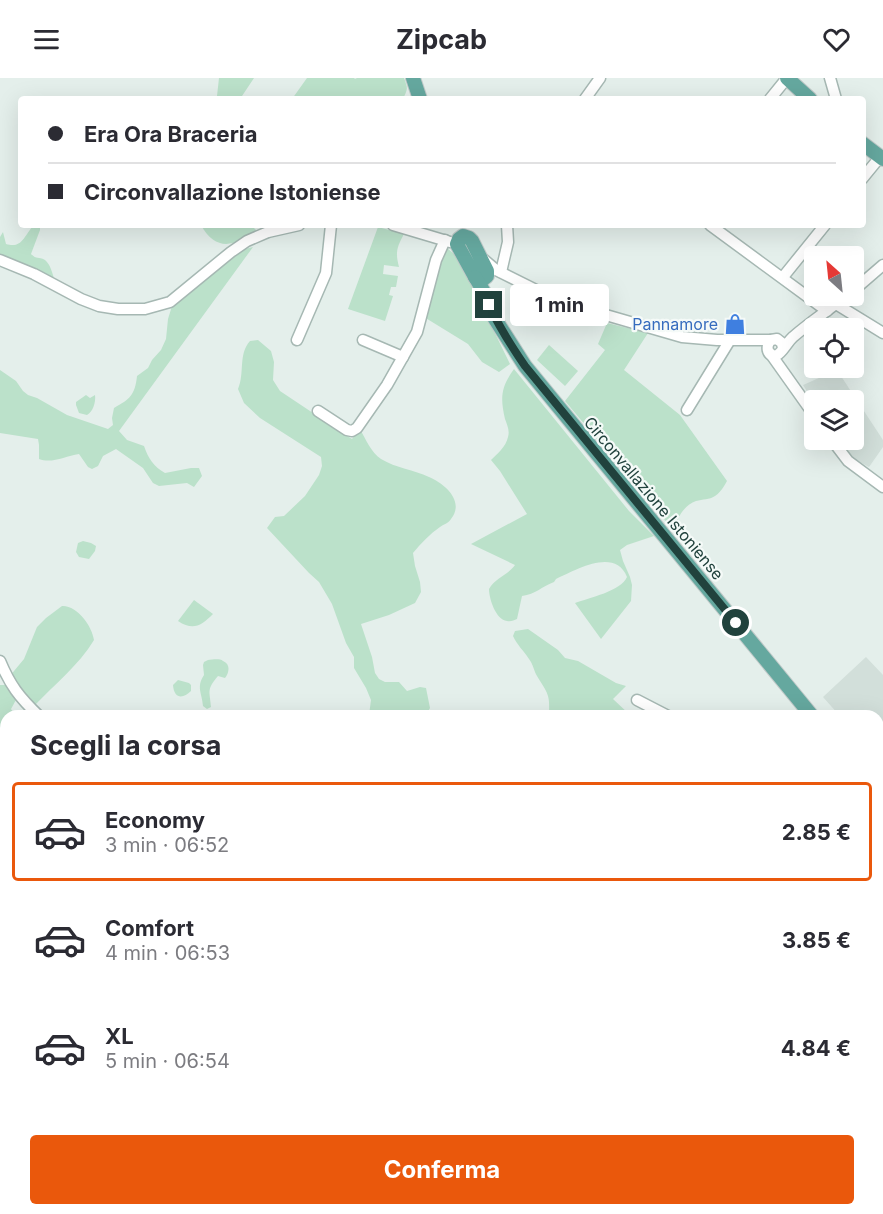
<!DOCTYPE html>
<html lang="it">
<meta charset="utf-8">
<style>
body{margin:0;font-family:Inter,sans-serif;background:#f2f2f3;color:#2b2b33;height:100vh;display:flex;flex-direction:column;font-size:22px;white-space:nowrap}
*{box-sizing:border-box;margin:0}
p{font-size:20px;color:#7c7c81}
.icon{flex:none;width:33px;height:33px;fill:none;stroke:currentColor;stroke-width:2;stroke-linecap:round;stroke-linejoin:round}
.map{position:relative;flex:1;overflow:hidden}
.side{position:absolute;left:0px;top:632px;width:884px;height:506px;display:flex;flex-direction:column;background:#fff;border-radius:18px 18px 0 0;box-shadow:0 6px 24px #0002}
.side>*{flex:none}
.guide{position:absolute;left:18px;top:18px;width:848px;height:132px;border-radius:6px;box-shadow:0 6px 24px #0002;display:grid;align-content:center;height:132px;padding:0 30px;background:#fff}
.needle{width:39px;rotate:333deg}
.controls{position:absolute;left:804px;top:168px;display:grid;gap:12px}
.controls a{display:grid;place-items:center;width:60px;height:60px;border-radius:6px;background:#fff;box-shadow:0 6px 24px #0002;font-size:30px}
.end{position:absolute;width:27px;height:27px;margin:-14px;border:8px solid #21423d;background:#fff;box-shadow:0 0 0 3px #fff}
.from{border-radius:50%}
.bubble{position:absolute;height:42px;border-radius:6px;background:#fff;box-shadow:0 6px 24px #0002;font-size:20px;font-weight:700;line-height:42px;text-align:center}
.guide b{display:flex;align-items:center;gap:21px;height:57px;font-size:22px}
.guide b+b{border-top:2px solid #e1e1e2}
.guide i{width:15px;height:15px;background:#2b2b33}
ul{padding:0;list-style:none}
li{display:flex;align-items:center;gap:18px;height:99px;margin:0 12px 9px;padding:0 18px;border:3px solid transparent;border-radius:6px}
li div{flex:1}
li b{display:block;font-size:22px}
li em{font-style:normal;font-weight:700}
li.active{border-color:#ea580c}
li>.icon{width:54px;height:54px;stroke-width:1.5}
h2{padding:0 30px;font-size:27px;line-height:72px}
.primary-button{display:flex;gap:12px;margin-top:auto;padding:12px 30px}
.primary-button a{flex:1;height:69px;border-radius:6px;background:#ea580c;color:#fff;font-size:24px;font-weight:700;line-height:69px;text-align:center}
header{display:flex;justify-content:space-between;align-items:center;height:78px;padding:0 30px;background:#fff;font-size:27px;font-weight:700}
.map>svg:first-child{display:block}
.built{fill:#d2dfda}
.green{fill:#bbe1ca}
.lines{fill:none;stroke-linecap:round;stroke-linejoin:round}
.minor-casing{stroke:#a6b8b3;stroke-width:13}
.major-casing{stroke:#c1cac9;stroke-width:16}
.minor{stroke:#fff;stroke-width:10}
.major{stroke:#65a89f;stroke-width:14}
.route{stroke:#21423d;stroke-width:8}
.labels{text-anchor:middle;stroke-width:4.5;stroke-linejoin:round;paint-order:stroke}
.shop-label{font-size:16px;fill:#366cbe;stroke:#f5faf8;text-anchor:end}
.street-label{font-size:16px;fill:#21423d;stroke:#f5faf8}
</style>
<header><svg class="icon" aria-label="menu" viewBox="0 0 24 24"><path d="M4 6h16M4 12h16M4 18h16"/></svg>Zipcab<svg class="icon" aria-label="heart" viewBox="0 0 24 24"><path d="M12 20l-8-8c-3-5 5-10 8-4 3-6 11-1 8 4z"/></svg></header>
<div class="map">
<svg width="883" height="1136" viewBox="0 0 883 1136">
<rect width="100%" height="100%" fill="#e4efeb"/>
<g class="built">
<path d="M837,292L883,362V369L869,389L854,381L840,362H854V322H814V324L803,307Z"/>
<path d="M866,579L883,597V679L878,682V638L839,637L823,619Z"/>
</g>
<g class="green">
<path d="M219,0H254L240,21C233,21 223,23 217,18Z"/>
<path d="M307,0H354L355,1L357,0H404C408,11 408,10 403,21H292Z"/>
<path d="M201,147H251L258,154C235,167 216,175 201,147Z"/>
<path d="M33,148L40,149V152L31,176C37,182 38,178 45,182C50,186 52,194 54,200L16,185L0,177V159L3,154L6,166C22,171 24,158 33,148Z"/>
<path d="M378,149L404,156C397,169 395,174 399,189L384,187L383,196L398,198L396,209H391L389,217L393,218L385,243L348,231Z"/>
<path d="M253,169L119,353L127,362L144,368C148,380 154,389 165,395L191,390H199L202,398L194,409L187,405L159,408L153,405L143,390L116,371L103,378L98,388L92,391L88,389L79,376C65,378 52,386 39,381V367L38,361L0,355V292L16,303L23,313L28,317L37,320L67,337L108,351L113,347L112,340L114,330C130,321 135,317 137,298L148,290L152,282L161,272L166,261L168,241L172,228L233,174Z"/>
<path d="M447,170L454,176L462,188L510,286L499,294L482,284L468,266L424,239L443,173Z"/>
<path d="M607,245L648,255L624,292L680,337L727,403C724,408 721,414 715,418C709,422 703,421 696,423C684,427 675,442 675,454L565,323L605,272L598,266Z"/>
<path d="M258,262L271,273L274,284L273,302L280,313L352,361L360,351C366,362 371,374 381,381C396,390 414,392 429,399C445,406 465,423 451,441C449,445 444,446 440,449C430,456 421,465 413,475L415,488L420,504L421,514L415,525L389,537L361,546L372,579L375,595L379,601L385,604H399L407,613L420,609L426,610L430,630L426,637H369L371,622L366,610L354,590V579L346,565L332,526L319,504L309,495L267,450L275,439L284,438L305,418L319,397L322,388L321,379L260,340L244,325L238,311C245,295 238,276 250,263Z"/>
<path d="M549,267L578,293L565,308L537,282Z"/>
<path d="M514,291L629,433L654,458L627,467L620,472L623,483L630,499L632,507L631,523L601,561L575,525C589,520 621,513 627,499C615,469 576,492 556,501L554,504C541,509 536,516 522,518L517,541C514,542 511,544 507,543C496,542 489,521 489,511C495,500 508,497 515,487L471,466L527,436L500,393L491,382C497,376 506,369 508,359C510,352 507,347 505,341C500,319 501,309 514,291Z"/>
<path d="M86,317L90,320L95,317C96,324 93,334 87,337L79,335L76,327V324Z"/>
<path d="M83,463L91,465L96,468L95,473L89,481L79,479L76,474L78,465Z"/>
<path d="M194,522L213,536C201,548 193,553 178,543Z"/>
<path d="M62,528C77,527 92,548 94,562C79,587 54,607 34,628L9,599L24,581L37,549L46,540Z"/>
<path d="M528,551L558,572L565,580L578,583L616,605L626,608L613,621L630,637H549C550,616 548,616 537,598C534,593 533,586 529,581C524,573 517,567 513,558L515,553Z"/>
<path d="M208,582C212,582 219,580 223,583C231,586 229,595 225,600L218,598C206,612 210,613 211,629L207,631L203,628C202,615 196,609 204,597L203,587L204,584Z"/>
<path d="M178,602L189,605L191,607V613C183,621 174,621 173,607Z"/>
<path d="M0,607H7L17,620L11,631L15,637L6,638V674L0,657Z"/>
<path d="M883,843V971H878V848Z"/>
<path d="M0,1075L6,1077V1119L0,1120Z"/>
<path d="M189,1131H257L261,1136H191Z"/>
<path d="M592,1131H663L659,1136H589Z"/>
</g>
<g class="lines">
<defs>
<g id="minor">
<path d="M830,0L836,21"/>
<path d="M585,21L600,0"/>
<path d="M770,21L787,0"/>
<path d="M862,101L880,79"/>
<path d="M393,147L450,164"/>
<path d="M710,147L827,233"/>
<path d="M482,180L496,192L546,217L592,233L682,259L717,262H771"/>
<path d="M0,182L34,196L81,221L99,228L118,231H145L170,224L231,174L247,163L268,154L299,147"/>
<path d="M501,194L508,164L507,147"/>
<path d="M783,199L825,147"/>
<path d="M854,212L883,187"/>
<path d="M836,226L883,255"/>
<path d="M297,262L326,195L331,147"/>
<path d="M363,262L403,279"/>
<path d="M783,271L782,265L777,261L771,262C765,268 767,280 777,277C782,275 788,263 793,259C810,244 829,232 846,218"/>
<path d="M770,275L814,337"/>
<path d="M687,332L730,262"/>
<path d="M318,333L347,352L352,353L357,350L387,307L417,254L436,182L445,162"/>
<path d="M832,362L848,383L883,409"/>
<path d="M0,583C10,607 19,619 39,638"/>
<path d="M637,622L668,638"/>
<path d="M878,845L883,838"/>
<path d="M0,1052L6,1050"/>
<path d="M138,1131L139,1136"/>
<path d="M844,1131L847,1136"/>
<path d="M371,1136L373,1131"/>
</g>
<g id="major">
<path d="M413,0L420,21"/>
<path d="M787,0L810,21"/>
<path d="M862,65L883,81"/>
<path d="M463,158L469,160L472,163L487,193V198L482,202H478L475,199L458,168L457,166L459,161Z"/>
<path d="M475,199L484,214L495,241L525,288L812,638"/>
<path d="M878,717L883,724"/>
</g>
</defs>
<use href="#minor" class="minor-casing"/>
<use href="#major" class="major-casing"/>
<use href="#minor" class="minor"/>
<use href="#major" class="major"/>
</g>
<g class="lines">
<path class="route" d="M489,227C499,249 512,269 525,288L736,545"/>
</g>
<defs>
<symbol id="shop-bare" viewBox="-9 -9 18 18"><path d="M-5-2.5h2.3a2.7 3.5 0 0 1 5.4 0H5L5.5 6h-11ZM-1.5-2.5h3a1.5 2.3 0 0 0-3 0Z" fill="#3f7fe0" stroke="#f5faf8" stroke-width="2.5" paint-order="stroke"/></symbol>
</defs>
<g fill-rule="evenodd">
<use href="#shop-bare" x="720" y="231" width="30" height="30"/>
</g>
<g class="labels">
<g class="shop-label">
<text x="718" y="252">Pannamore</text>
</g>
<g class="street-label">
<text transform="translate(654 420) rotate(50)" y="6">Circonvallazione Istoniense</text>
</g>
</g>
</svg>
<div class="controls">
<a><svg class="needle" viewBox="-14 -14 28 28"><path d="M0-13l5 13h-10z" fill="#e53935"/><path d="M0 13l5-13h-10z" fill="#7c7c81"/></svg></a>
<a><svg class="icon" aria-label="locate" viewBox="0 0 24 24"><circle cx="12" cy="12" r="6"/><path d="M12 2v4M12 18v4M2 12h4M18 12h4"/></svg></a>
<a><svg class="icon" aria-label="layers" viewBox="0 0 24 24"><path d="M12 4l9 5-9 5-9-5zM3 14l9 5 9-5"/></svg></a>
</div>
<i class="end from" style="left:736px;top:545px"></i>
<i class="end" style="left:489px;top:227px"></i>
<div class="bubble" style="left:510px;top:206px;width:99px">1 min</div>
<div class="guide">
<b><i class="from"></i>Era Ora Braceria</b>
<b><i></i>Circonvallazione Istoniense</b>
</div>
<section class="side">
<h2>Scegli la corsa</h2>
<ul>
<li class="active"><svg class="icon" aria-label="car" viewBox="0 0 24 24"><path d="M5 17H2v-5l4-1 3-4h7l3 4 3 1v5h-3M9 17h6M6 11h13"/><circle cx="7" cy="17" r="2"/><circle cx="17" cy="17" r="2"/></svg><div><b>Economy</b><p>3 min · 06:52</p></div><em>2.85 €</em></li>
<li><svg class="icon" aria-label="car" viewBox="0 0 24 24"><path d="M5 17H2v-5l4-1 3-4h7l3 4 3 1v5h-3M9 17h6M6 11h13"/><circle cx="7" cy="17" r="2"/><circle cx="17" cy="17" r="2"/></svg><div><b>Comfort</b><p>4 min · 06:53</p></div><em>3.85 €</em></li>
<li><svg class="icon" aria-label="car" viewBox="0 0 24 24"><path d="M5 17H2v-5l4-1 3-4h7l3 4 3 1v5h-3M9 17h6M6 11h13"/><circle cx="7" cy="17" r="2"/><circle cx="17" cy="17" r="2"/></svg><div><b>XL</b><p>5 min · 06:54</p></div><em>4.84 €</em></li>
</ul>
<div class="primary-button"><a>Conferma</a></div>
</section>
</div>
